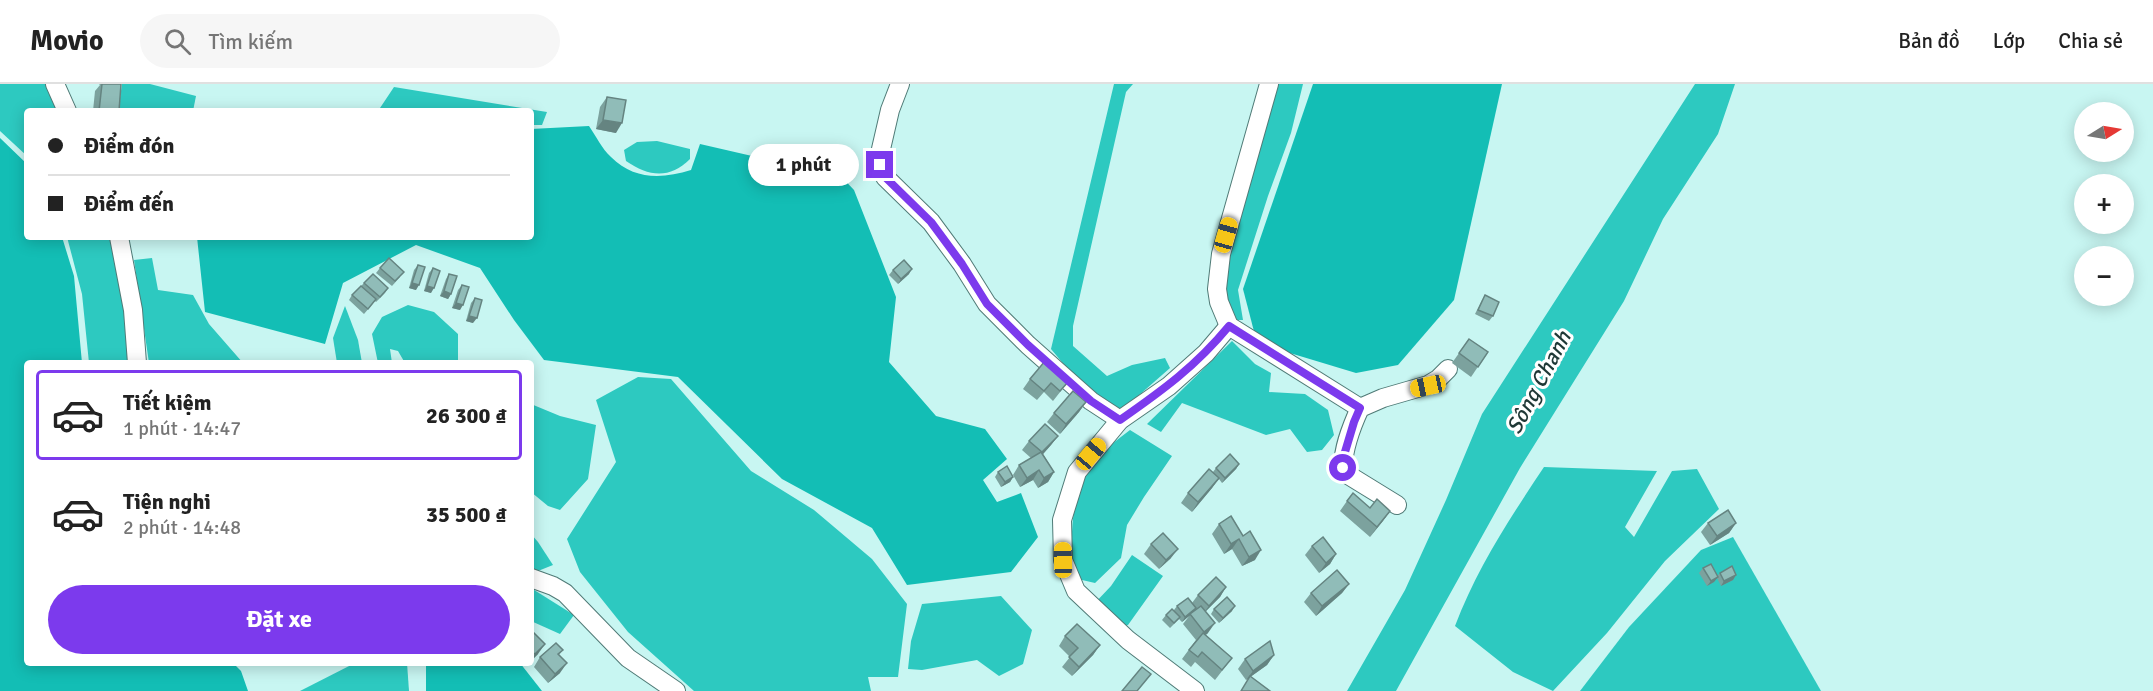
<!DOCTYPE html>
<html lang="vi">
<meta charset="utf-8">
<style>
body{margin:0;font-family:Signika,sans-serif;background:#f6f6f6;color:#222;height:100vh;display:flex;flex-direction:column;font-size:22px;white-space:nowrap}
*{box-sizing:border-box;margin:0}
p{font-size:20px;color:#767676}
.icon{flex:none;width:33px;height:33px;fill:none;stroke:currentColor;stroke-width:2;stroke-linecap:round;stroke-linejoin:round}
.map{position:relative;flex:1;overflow:hidden}
.side{position:absolute;left:24px;top:276px;width:510px;height:306px;display:flex;flex-direction:column;background:#fff;border-radius:6px;box-shadow:0 3px 15px #0003}
.side>*{flex:none}
.top-card{position:absolute;left:24px;top:24px;width:510px;height:132px;border-radius:6px;box-shadow:0 3px 15px #0003;display:grid;align-content:center;height:132px;padding:0 24px;background:#fff}
.needle{width:39px;rotate:79deg}
.controls{position:absolute;left:2074px;top:18px;display:grid;gap:12px}
.controls a{display:grid;place-items:center;width:60px;height:60px;border-radius:50%;background:#fff;box-shadow:0 3px 15px #0003;font-size:30px}
.end{position:absolute;width:27px;height:27px;margin:-14px;border:8px solid #7c3aed;background:#fff;box-shadow:0 0 0 3px #fff}
.from{border-radius:50%}
.bubble{position:absolute;height:42px;border-radius:21px;background:#fff;box-shadow:0 3px 15px #0003;font-size:20px;font-weight:800;line-height:42px;text-align:center}
.car{position:absolute;width:18px;height:36px;margin:-18px -9px;border-radius:8px;box-shadow:0 0 4px 2px #0007;background:linear-gradient(#f5c518 24%,#345 0 40%,#f5c518 0 76%,#345 0 86%,#f5c518 0)}
.top-card b{display:flex;align-items:center;gap:21px;height:57px;font-size:22px}
.top-card b+b{border-top:2px solid #e0e0e0}
.top-card i{width:15px;height:15px;background:#222}
ul{padding:10px 0 0;list-style:none}
li{display:flex;align-items:center;gap:18px;height:90px;margin:0 12px 9px;padding:0 12px;border:3px solid transparent;border-radius:6px}
li div{flex:1}
li b{display:block;font-size:22px}
li em{font-style:normal;font-weight:800}
li.current{border-color:#7c3aed}
li>.icon{width:54px;height:54px;stroke-width:1.5}
.button{display:flex;gap:12px;margin-top:auto;padding:12px 24px}
.button a{flex:1;height:69px;border-radius:36px;background:#7c3aed;color:#fff;font-size:24px;font-weight:800;line-height:69px;text-align:center}
header{display:flex;align-items:center;gap:36px;box-sizing:border-box;height:84px;padding:0 30px;background:#fff;border-bottom:2px solid #e0e0e0}
header strong{font-size:28px}
nav{display:flex;gap:33px;margin-inline-start:auto;font-size:21px}
.search{width:420px;height:54px;background:#f6f6f6;display:flex;align-items:center;gap:15px;box-sizing:border-box;padding:0 21px;border-radius:33px;color:#767676;font-size:22px}
.map>svg:first-child{display:block}
.forest{fill:#13beb5}
.water{fill:#2dc9c0}
.lines{fill:none;stroke-linecap:round;stroke-linejoin:round}
.minor-casing{stroke:#507b77;stroke-width:20}
.minor{stroke:#fff;stroke-width:18}
.wall{fill:#7ca29e}
.shaded-wall{fill:#658481}
.building{fill:#90bcb8;stroke:#658481;stroke-width:1.5}
.route{stroke:#7c3aed;stroke-width:8}
.labels{text-anchor:middle;stroke-width:6;stroke-linejoin:round;paint-order:stroke}
.water-label{font-size:22px;font-style:italic;fill:#1f3836;stroke:#fff}
</style>
<header>
<strong>Movio</strong>
<div class="search"><svg class="icon" aria-label="search" viewBox="0 0 24 24"><circle cx="10" cy="10" r="6"/><path d="M15 15l6 6"/></svg>Tìm kiếm</div>
<nav><a>Bản đồ</a><a>Lớp</a><a>Chia sẻ</a></nav>
</header>
<div class="map">
<svg width="2153" height="607" viewBox="0 0 2153 607">
<rect width="100%" height="100%" fill="#c8f6f2"/>
<g class="forest">
<path d="M1313,0H1502L1454,216L1398,281L1356,289L1257,259L1243,205Z"/>
<path d="M589,42C596,52 602,65 611,73C634,96 662,95 691,86L700,60L783,79L835,86L854,106L896,213L889,278L936,332L985,345L1007,375L983,396L997,418L1021,409L1038,453L1011,488L907,501L872,444L782,395L678,293L544,276L514,236L480,184L416,161L343,199L325,260L205,228L197,153H531V45Z"/>
<path d="M0,54L27,80V153H62L74,192L82,279H27V579H233L241,587L248,607H0Z"/>
<path d="M426,579H520L542,607H426Z"/>
</g>
<g class="water">
<path d="M0,0H48L60,27H27V72L0,47Z"/>
<path d="M122,0H150L196,12L193,27H118Z"/>
<path d="M1114,0H1133L1126,8L1073,242V262L1107,292L1132,281L1165,274L1170,284L1121,327L1087,308L1051,265Z"/>
<path d="M1277,0H1303L1291,49L1268,112L1238,206L1243,236H1235L1224,217L1225,185Z"/>
<path d="M1695,0H1735L1718,50L1663,135L1624,217L1520,384L1396,607H1347L1405,506L1446,416L1482,330Z"/>
<path d="M394,3L547,28L542,41H531V27H379L380,24Z"/>
<path d="M657,57L690,65V75C670,95 649,93 626,77L624,66L637,58Z"/>
<path d="M67,153H111L124,226L128,279H89L82,210Z"/>
<path d="M152,174L158,206L193,211L209,240L243,279H149L134,176Z"/>
<path d="M408,221L434,228L458,250V279H405L398,267L390,265L392,279H378L372,250L382,233Z"/>
<path d="M345,222L358,256L362,279H337L333,254Z"/>
<path d="M1232,257L1255,280L1271,289L1269,308L1305,310L1328,326L1334,351L1322,366L1307,368L1290,345L1266,351L1182,319L1161,348L1147,340Z"/>
<path d="M638,293L671,295L751,387L814,426L872,475L907,520L898,593H868L871,607H694L628,548L580,488L567,455L616,378L596,316Z"/>
<path d="M531,320L560,332L596,341L588,395L560,426L548,422L531,408Z"/>
<path d="M1130,346L1172,372L1144,413L1127,441L1121,474L1095,499L1082,496L1071,484C1072,451 1070,401 1094,376C1105,365 1118,355 1130,346Z"/>
<path d="M1544,383L1657,387L1625,443L1634,453L1672,387L1697,385L1719,425L1665,477L1607,549L1553,607L1513,588L1455,542C1477,484 1510,434 1544,383Z"/>
<path d="M531,450L538,458L553,481L538,487L531,485Z"/>
<path d="M1733,453L1821,607H1580L1629,543L1701,466Z"/>
<path d="M1132,471L1163,492L1128,541L1121,543L1093,521L1111,502Z"/>
<path d="M531,504L574,531L560,550L531,537Z"/>
<path d="M1001,512L1032,546L1023,580L999,592L977,576L922,586L908,585L911,557L922,520Z"/>
<path d="M355,579H407L409,607H300Z"/>
</g>
<g class="lines">
<defs>
<g id="minor">
<path d="M55,0L67,27"/>
<path d="M900,0L890,26L881,65L880,81L885,93L931,138L962,180L987,220L1028,261L1091,317L1120,336"/>
<path d="M1269,0L1221,170L1217,205L1219,218L1229,242L1360,324"/>
<path d="M119,153L133,226L137,279"/>
<path d="M1397,421L1345,389C1339,373 1353,339 1360,324L1383,314L1428,301L1438,295L1448,285"/>
<path d="M531,494L553,502L565,509L628,574L676,607"/>
<path d="M1195,607L1128,556L1076,507L1063,476L1062,436L1077,388L1120,336L1169,302L1206,269L1229,242"/>
</g>
</defs>
<use href="#minor" class="minor-casing"/>
<use href="#minor" class="minor"/>
</g>
<g class="wall">
<path d="M99,0H121L119,27H93L95,7L100,1Z"/>
<path d="M607,13L616,49L596,45L600,23Z"/>
<path d="M418,181L416,206L409,204L414,186Z"/>
<path d="M380,184L400,193L392,202L376,189Z"/>
<path d="M433,184L431,209L424,207L429,189Z"/>
<path d="M893,186L909,190L898,200L889,191Z"/>
<path d="M449,190L451,210L448,215L440,212L446,195Z"/>
<path d="M364,199L388,204L385,209L376,218L375,217L364,230L349,216L352,211Z"/>
<path d="M462,201L460,226L452,224L458,206Z"/>
<path d="M1485,211L1493,232L1489,237L1475,230L1482,216Z"/>
<path d="M475,214L473,239L466,237L471,219Z"/>
<path d="M1469,255L1488,268L1471,293L1452,279Z"/>
<path d="M1030,295L1068,298L1053,317L1044,308L1037,316L1023,305Z"/>
<path d="M1086,318L1079,328L1060,350L1047,338L1054,329Z"/>
<path d="M1058,352L1051,361L1043,370L1054,388L1048,398L1038,404L1033,396L1020,403L1013,391L1019,381L1031,374L1022,366L1029,357Z"/>
<path d="M1239,380L1236,385L1222,399L1219,395L1212,404L1192,428L1181,419L1188,409L1213,388L1216,384Z"/>
<path d="M998,388L1013,393L1010,398L1001,403L995,393Z"/>
<path d="M1347,417L1370,424L1390,427L1370,453L1340,427Z"/>
<path d="M1231,432L1255,476L1242,482L1232,465L1224,470L1212,450L1219,440Z"/>
<path d="M1708,439H1736L1729,449L1710,461L1701,448Z"/>
<path d="M1151,460L1171,474L1159,485L1144,470Z"/>
<path d="M1312,462L1336,470L1330,480L1319,489L1305,471Z"/>
<path d="M1703,484L1717,492L1720,489L1736,491L1733,496L1721,502L1717,494L1714,498L1707,502L1699,489Z"/>
<path d="M1349,500L1342,509L1316,532L1304,518L1311,509Z"/>
<path d="M1226,503L1220,513L1206,527L1208,549L1206,551L1232,574L1215,596L1195,578L1191,583L1182,575L1196,556L1183,540L1190,531L1182,538L1179,535L1170,544L1162,536L1166,531L1174,526L1177,522L1192,519L1198,511Z"/>
<path d="M1214,525L1232,527L1219,539L1211,530Z"/>
<path d="M531,546L538,570L531,577Z"/>
<path d="M1065,552L1100,561L1093,571L1072,592L1062,583L1070,573L1059,562Z"/>
<path d="M563,566L559,571L560,589L548,599L534,583L540,573Z"/>
<path d="M1274,571L1267,581L1246,596L1238,585L1245,575Z"/>
</g>
<g class="shaded-wall">
<path d="M603,36L622,39L616,49L596,45Z"/>
<path d="M912,185L909,190L898,200L901,195Z"/>
<path d="M412,199L419,201L416,206L409,204Z"/>
<path d="M427,202L434,204L431,209L424,207Z"/>
<path d="M444,207L451,210L448,215L440,212Z"/>
<path d="M456,219L463,221L460,226L452,224Z"/>
<path d="M469,232L477,234L473,239L466,237Z"/>
<path d="M1086,318L1079,328L1060,350L1066,340Z"/>
<path d="M1058,352L1051,361L1036,378L1042,368Z"/>
<path d="M1239,380L1236,385L1222,399L1225,394Z"/>
<path d="M1039,386L1033,396L1020,403L1027,394Z"/>
<path d="M1054,388L1048,398L1038,404L1044,394Z"/>
<path d="M1013,393L1010,398L1001,403L1005,398Z"/>
<path d="M1219,394L1212,404L1192,428L1198,418Z"/>
<path d="M1390,427L1383,437L1370,453L1377,443Z"/>
<path d="M1736,439L1729,449L1710,461L1717,452Z"/>
<path d="M1239,455L1232,465L1224,470L1231,460Z"/>
<path d="M1178,465L1171,474L1159,485L1166,476Z"/>
<path d="M1261,466L1255,476L1242,482L1249,473Z"/>
<path d="M1336,470L1330,480L1319,489L1326,479Z"/>
<path d="M1736,491L1733,496L1721,502L1724,497Z"/>
<path d="M1718,493L1714,498L1707,502L1711,497Z"/>
<path d="M1349,500L1342,509L1316,532L1322,522Z"/>
<path d="M1226,503L1220,513L1202,531L1209,522Z"/>
<path d="M1235,522L1232,527L1219,539L1223,534Z"/>
<path d="M1196,524L1193,529L1182,538L1185,533Z"/>
<path d="M1215,539L1208,549L1197,557L1204,548Z"/>
<path d="M545,560L538,570L531,577L535,570Z"/>
<path d="M1100,561L1093,571L1072,592L1079,583Z"/>
<path d="M1274,571L1267,581L1246,596L1253,587Z"/>
<path d="M567,579L560,589L548,599L555,590Z"/>
</g>
<g class="building">
<path d="M102,0H121L119,27H99Z"/>
<path d="M607,13L626,16L622,39L603,36Z"/>
<path d="M389,174L404,188L395,197L380,184Z"/>
<path d="M904,176L912,185L901,195L893,186Z"/>
<path d="M418,181L425,183L419,201L412,199Z"/>
<path d="M433,184L440,187L434,204L427,202Z"/>
<path d="M373,190L388,204L380,213L364,199Z"/>
<path d="M449,190L457,192L451,210L444,207Z"/>
<path d="M462,201L469,203L463,221L456,219Z"/>
<path d="M361,202L376,215L368,225L352,211Z"/>
<path d="M1485,211L1499,218L1493,232L1478,226Z"/>
<path d="M475,214L482,216L477,234L469,232Z"/>
<path d="M1469,255L1488,268L1478,283L1459,269Z"/>
<path d="M1045,277L1068,298L1060,307L1051,299L1044,307L1030,295Z"/>
<path d="M1073,307L1086,318L1066,340L1054,329Z"/>
<path d="M1045,340L1058,352L1042,368L1029,357Z"/>
<path d="M1041,368L1054,388L1044,394L1039,386L1027,394L1019,381Z"/>
<path d="M1230,370L1239,380L1225,394L1216,384Z"/>
<path d="M1007,382L1013,393L1005,398L998,388Z"/>
<path d="M1209,385L1219,394L1198,418L1188,409Z"/>
<path d="M1353,409L1370,424L1377,415L1390,427L1377,443L1347,417Z"/>
<path d="M1728,426L1736,439L1717,452L1708,439Z"/>
<path d="M1231,432L1243,452L1250,447L1261,466L1249,473L1239,455L1231,460L1219,440Z"/>
<path d="M1163,449L1178,465L1166,476L1151,460Z"/>
<path d="M1323,453L1336,470L1326,479L1312,462Z"/>
<path d="M1711,480L1718,493L1711,497L1703,484Z"/>
<path d="M1732,482L1736,491L1724,497L1720,489Z"/>
<path d="M1337,486L1349,500L1322,522L1311,509Z"/>
<path d="M1216,493L1226,503L1209,522L1198,511Z"/>
<path d="M1227,513L1235,522L1223,534L1214,525Z"/>
<path d="M1188,514L1196,524L1185,533L1177,522Z"/>
<path d="M1201,522L1215,539L1204,548L1190,530Z"/>
<path d="M1172,525L1180,533L1174,539L1166,531Z"/>
<path d="M1077,540L1100,561L1079,583L1069,573L1078,564L1065,552Z"/>
<path d="M531,546L545,560L535,570L531,567Z"/>
<path d="M1203,549L1232,574L1222,586L1202,568L1198,573L1189,566Z"/>
<path d="M1270,557L1274,571L1253,587L1245,575Z"/>
<path d="M556,559L563,566L558,570L567,579L555,590L540,573Z"/>
<path d="M1142,583L1151,590L1137,607H1122Z"/>
<path d="M1250,592L1270,607H1241Z"/>
</g>
<g class="lines">
<path class="route" d="M880,81L885,93L931,138L962,180L987,220L1028,261L1091,317L1120,336C1163,306 1196,282 1229,242L1360,324L1354,338L1342,378L1343,384"/>
</g>
<g class="labels">
<g class="water-label">
<text transform="translate(1538 298) rotate(-62)" y="8">Sông Chanh</text>
</g>
</g>
</svg>
<div class="controls">
<a><svg class="needle" viewBox="-14 -14 28 28"><path d="M0-13l5 13h-10z" fill="#e53935"/><path d="M0 13l5-13h-10z" fill="#767676"/></svg></a>
<a>+</a>
<a>−</a>
</div>
<i class="end from" style="left:1343px;top:384px"></i>
<i class="end" style="left:880px;top:81px"></i>
<div class="bubble" style="left:748px;top:60px;width:111px">1 phút</div>
<i class="car" style="left:1226px;top:151px;rotate:16deg"></i>
<i class="car" style="left:1428px;top:302px;rotate:258deg"></i>
<i class="car" style="left:1091px;top:370px;rotate:40deg"></i>
<i class="car" style="left:1063px;top:476px;rotate:359deg"></i>
<div class="top-card">
<b><i class="from"></i>Điểm đón</b>
<b><i></i>Điểm đến</b>
</div>
<section class="side">
<ul>
<li class="current"><svg class="icon" aria-label="car" viewBox="0 0 24 24"><path d="M5 17H2v-5l4-1 3-4h7l3 4 3 1v5h-3M9 17h6M6 11h13"/><circle cx="7" cy="17" r="2"/><circle cx="17" cy="17" r="2"/></svg><div><b>Tiết kiệm</b><p>1 phút · 14:47</p></div><em>26 300 ₫</em></li>
<li><svg class="icon" aria-label="car" viewBox="0 0 24 24"><path d="M5 17H2v-5l4-1 3-4h7l3 4 3 1v5h-3M9 17h6M6 11h13"/><circle cx="7" cy="17" r="2"/><circle cx="17" cy="17" r="2"/></svg><div><b>Tiện nghi</b><p>2 phút · 14:48</p></div><em>35 500 ₫</em></li>
</ul>
<div class="button"><a>Đặt xe</a></div>
</section>
</div>
